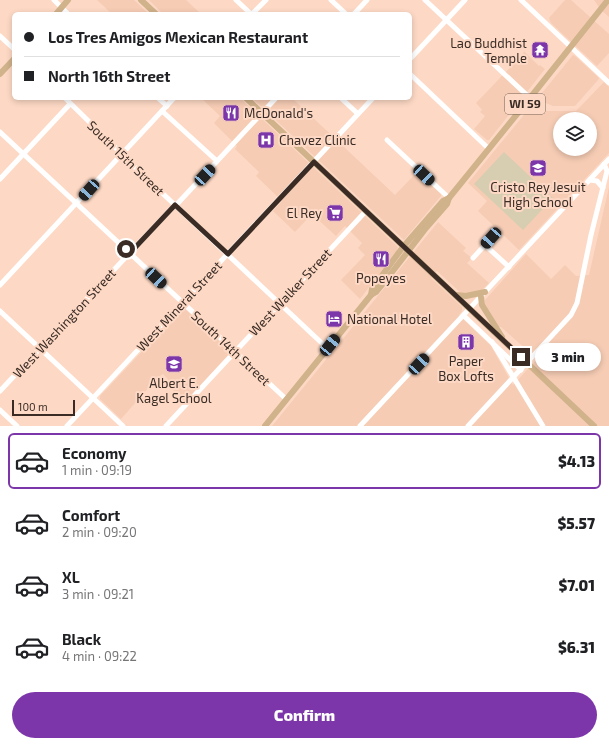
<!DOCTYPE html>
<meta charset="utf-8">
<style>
body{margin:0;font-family:"Exo 2",sans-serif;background:#f2f2f2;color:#202124;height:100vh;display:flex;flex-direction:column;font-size:15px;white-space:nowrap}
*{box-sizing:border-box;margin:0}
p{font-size:13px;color:#757577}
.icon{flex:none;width:22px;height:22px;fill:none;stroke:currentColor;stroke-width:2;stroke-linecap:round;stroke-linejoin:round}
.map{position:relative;height:426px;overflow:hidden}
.sheet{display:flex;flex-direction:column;background:#fff;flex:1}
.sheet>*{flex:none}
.top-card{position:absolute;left:12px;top:12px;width:400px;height:88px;border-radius:6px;box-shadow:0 2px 6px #0003;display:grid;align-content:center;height:88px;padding:0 12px;background:#fff}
.buttons{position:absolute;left:553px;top:112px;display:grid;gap:8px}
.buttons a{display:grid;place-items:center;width:44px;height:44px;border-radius:50%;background:#fff;box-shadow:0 2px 6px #0003;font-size:20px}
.scale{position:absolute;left:12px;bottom:10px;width:63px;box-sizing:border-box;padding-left:4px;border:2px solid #3a2c25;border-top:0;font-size:11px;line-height:14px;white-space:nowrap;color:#3a2c25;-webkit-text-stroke:3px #fdd9c5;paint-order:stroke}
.end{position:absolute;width:18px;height:18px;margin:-9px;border:5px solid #3a2c25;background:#fff;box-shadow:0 0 0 2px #fff}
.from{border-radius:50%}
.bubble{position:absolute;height:28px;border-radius:14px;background:#fff;box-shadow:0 2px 6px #0003;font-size:13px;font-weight:800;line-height:28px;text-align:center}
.car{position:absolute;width:12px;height:24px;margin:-12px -6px;border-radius:5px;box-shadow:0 0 3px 1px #0007;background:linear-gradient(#222 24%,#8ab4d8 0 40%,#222 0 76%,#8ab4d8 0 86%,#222 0)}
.top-card b{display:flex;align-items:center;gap:14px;height:38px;font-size:15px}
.top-card b+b{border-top:1px solid #e0e0e0}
.top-card i{width:10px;height:10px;background:#202124}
ul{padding:7px 0 0;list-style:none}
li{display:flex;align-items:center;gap:12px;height:56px;margin:0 8px 6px;padding:0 4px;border:2px solid transparent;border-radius:6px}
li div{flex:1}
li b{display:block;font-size:15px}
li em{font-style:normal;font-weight:800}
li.on{border-color:#7c36a9}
li>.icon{width:36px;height:36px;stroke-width:1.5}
.button{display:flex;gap:8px;margin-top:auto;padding:8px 12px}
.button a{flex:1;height:46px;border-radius:24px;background:#7c36a9;color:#fff;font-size:16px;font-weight:800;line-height:46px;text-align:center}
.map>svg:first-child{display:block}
.built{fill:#f6ccb4;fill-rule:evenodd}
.green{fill:#d7cdb0}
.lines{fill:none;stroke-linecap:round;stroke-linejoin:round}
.minor{stroke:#fff;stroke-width:5}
.major{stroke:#d0b28b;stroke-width:6}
.route{stroke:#3a2c25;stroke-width:5}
.labels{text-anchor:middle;stroke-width:4;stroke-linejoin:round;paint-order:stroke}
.shield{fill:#fdd9c5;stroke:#746055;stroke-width:1}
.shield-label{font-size:12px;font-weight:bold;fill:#3a2c25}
.poi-label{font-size:13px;fill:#3a2c25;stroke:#fdd9c5}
.street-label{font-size:13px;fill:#3a2c25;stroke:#fdd9c5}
</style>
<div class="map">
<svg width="609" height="426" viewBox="0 0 609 426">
<rect width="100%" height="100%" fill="#fdd9c5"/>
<g class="built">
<path d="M97,0H134L149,14H112Z"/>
<path d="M149,0H186L201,14H163Z"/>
<path d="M565,0H571L609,34V53L597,66L551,23L549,18Z"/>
<path d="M594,0H609V17L601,10Z"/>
<path d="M524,51L539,66L540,65L545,69L489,140H487L474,129L485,116L480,112L482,110L476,103L523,54Z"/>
<path d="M573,55L575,56L599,78L598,80L575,106H553L543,102L538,98Z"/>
<path d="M604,82L609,87V153L519,250L478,211L487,201L468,183L532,105L545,111H576ZM560,119H590V149H560Z"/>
<path d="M201,98H240L398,247L397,251L360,299L341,280L365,255L358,248L362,243L345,226L336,236L312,214L295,232L273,211L282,201L256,176L259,172L235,149L237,146L214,123L220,116Z"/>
<path d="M252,98H292L395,195L417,172L441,194V196L404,240Z"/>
<path d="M609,187V426H272L438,222L466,248L463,251L472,258L467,263L489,283L480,292L462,294L437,271L431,278L462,307V311L459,315L491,346L513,385L537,359L501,327H498L485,306V300L526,254L551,279L565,265L576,276L589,275Z"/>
<path d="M182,309H185L228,349L229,351L228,355L185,402L166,383L168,379L163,374L158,377L121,419L100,399V396Z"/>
</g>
<path class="green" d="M504,152L553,198L523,230L474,184Z"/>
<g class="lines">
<g class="minor">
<path d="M54,0L68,14"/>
<path d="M236,0L251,14"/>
<path d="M331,0L346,14"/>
<path d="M425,0L530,98"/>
<path d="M521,0L609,83"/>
<path d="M252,14L266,0"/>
<path d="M354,14L367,0"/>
<path d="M0,36L14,49"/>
<path d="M410,59L465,0"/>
<path d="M410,74L489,149"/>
<path d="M65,98L118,150L126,159L327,348"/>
<path d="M158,98L167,106"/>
<path d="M341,98L358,114"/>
<path d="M162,111L217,161"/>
<path d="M0,132L286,399"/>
<path d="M387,140L449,198"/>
<path d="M0,179L70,104"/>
<path d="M590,180L597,181L603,188"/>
<path d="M485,245L509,267"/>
<path d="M473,258L498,231"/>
<path d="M0,285L174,98"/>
<path d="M0,311L123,426"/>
<path d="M464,316L521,370"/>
<path d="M492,342L543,426"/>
<path d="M0,391L173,207L178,203L276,98"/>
<path d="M0,410L17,426"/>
<path d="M67,426L373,98"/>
<path d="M166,426L366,211"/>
<path d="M360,426L609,159"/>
<path d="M468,426L571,315L577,303L591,235L607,171L604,164"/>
</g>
<g class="major">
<path d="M141,0L156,14"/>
<path d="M56,14L68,0"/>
<path d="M0,74L14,59"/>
<path d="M246,98L594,426"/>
<path d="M371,295L372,289L375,285L403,247L443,201L449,198"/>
<path d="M456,295L466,296L485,292"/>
<path d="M481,297L482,305L502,337"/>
<path d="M265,426L371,295L376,292L389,276L426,228L447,204L449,198L530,98L608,0"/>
</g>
</g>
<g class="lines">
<path class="route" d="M126,249L130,253L175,205L228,254L314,162L521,357"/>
</g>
<defs>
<symbol id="temple-square" viewBox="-11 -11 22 22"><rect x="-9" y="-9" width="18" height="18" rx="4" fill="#7c36a9" stroke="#fdd9c5"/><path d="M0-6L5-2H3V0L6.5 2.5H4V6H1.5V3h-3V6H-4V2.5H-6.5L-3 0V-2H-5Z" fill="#fff"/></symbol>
<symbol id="restaurant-square" viewBox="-11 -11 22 22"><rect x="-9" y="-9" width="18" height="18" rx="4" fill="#7c36a9" stroke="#fdd9c5"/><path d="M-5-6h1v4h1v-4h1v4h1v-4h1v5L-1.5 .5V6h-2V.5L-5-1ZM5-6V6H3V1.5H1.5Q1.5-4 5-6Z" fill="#fff"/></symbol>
<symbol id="hospital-square" viewBox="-11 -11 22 22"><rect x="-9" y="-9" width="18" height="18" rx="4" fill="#7c36a9" stroke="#fdd9c5"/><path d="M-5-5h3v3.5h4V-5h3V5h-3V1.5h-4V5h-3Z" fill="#fff"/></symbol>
<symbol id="school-square" viewBox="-11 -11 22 22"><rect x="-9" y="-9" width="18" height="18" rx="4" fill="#7c36a9" stroke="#fdd9c5"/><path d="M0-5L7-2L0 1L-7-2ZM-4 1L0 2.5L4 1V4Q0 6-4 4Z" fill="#fff"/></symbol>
<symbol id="supermarket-square" viewBox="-11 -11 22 22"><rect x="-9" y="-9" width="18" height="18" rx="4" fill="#7c36a9" stroke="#fdd9c5"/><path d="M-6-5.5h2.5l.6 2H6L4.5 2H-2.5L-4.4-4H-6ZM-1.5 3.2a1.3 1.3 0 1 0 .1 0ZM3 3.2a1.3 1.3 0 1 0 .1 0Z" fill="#fff"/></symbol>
<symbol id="hotel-square" viewBox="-11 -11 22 22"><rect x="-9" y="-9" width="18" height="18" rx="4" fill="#7c36a9" stroke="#fdd9c5"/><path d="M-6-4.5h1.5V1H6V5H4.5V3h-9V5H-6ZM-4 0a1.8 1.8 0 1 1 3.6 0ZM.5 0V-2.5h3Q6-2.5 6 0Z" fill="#fff"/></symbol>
<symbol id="building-square" viewBox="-11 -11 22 22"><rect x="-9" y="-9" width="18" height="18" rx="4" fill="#7c36a9" stroke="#fdd9c5"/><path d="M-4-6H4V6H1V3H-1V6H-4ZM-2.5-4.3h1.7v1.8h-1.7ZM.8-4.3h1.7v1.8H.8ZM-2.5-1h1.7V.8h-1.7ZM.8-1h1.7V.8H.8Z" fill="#fff"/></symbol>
</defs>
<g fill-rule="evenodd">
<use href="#temple-square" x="530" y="40" width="20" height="20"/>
<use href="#restaurant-square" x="221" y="103" width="20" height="20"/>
<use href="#hospital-square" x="256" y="130" width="20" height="20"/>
<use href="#school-square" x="528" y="158" width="20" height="20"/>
<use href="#supermarket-square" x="325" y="203" width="20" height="20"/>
<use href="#restaurant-square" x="371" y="249" width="20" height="20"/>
<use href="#hotel-square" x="324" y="309" width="20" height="20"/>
<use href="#building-square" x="456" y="332" width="20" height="20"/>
<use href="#school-square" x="164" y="354" width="20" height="20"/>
</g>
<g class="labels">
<rect class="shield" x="505" y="94" width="40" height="20" rx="3"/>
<g class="shield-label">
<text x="525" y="108">WI 59</text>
</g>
<g class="poi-label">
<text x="527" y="48" text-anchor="end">Lao Buddhist<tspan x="527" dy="15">Temple</tspan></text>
<text x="244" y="118" text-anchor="start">McDonald's</text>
<text x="279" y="145" text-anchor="start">Chavez Clinic</text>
<text x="538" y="192">Cristo Rey Jesuit<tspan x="538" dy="15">High School</tspan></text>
<text x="322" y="218" text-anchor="end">El Rey</text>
<text x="381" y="283">Popeyes</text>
<text x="347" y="324" text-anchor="start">National Hotel</text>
<text x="466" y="366">Paper<tspan x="466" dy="15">Box Lofts</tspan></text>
<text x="174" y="388">Albert E.<tspan x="174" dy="15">Kagel School</tspan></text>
</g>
<g class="street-label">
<text transform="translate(126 158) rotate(44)" y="5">South 15th Street</text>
<text transform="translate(290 292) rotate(-47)" y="5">West Walker Street</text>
<text transform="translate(179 306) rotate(-47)" y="5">West Mineral Street</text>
<text transform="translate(64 323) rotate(-47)" y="5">West Washington Street</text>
<text transform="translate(231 348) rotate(43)" y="5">South 14th Street</text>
</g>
</g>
</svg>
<div class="buttons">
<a><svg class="icon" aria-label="layers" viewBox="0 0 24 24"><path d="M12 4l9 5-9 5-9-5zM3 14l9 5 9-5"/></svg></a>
</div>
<div class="scale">100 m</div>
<i class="end from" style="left:126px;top:249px"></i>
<i class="end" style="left:521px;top:357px"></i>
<div class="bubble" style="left:535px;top:343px;width:66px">3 min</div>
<i class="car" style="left:205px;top:175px;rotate:43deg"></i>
<i class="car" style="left:424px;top:175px;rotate:133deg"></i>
<i class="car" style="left:89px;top:190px;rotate:222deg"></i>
<i class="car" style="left:491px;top:238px;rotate:222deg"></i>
<i class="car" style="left:156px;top:278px;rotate:133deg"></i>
<i class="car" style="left:330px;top:345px;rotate:39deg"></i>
<i class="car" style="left:419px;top:364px;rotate:43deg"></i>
<div class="top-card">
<b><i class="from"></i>Los Tres Amigos Mexican Restaurant</b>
<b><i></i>North 16th Street</b>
</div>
</div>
<section class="sheet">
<ul>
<li class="on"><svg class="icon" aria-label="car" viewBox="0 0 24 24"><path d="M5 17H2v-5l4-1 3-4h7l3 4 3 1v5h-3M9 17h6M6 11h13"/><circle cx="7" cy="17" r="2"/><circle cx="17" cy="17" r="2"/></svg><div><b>Economy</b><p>1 min · 09:19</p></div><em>$4.13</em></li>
<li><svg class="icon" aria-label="car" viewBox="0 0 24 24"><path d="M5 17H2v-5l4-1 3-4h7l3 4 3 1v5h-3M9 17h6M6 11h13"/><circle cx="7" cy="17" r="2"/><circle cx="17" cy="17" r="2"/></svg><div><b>Comfort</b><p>2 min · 09:20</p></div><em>$5.57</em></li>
<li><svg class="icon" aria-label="car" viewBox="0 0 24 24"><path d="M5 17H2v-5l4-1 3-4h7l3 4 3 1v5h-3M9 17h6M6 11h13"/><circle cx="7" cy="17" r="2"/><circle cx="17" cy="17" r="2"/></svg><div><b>XL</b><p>3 min · 09:21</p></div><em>$7.01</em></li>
<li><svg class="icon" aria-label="car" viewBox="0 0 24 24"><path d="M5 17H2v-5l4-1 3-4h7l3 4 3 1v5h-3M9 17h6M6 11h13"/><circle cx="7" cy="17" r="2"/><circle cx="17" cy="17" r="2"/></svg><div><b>Black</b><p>4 min · 09:22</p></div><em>$6.31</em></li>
</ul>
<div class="button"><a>Confirm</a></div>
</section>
